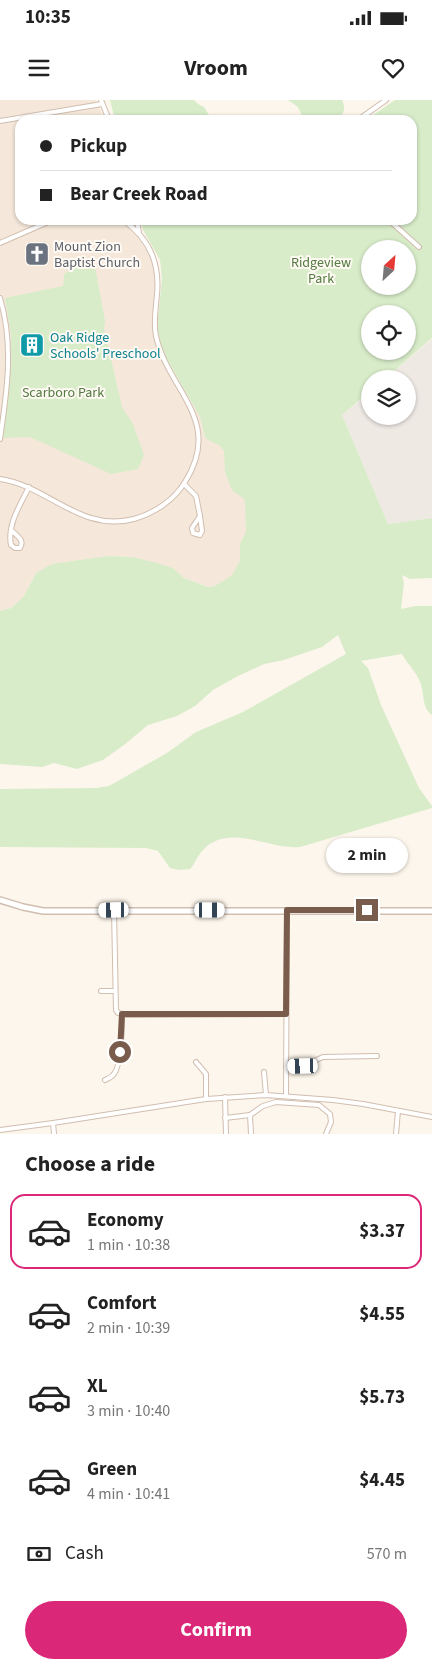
<!DOCTYPE html>
<meta charset="utf-8">
<style>
body{margin:0;font-family:"Source Sans 3",sans-serif;background:#f2f2f2;color:#222;height:100vh;display:flex;flex-direction:column;font-size:19px;white-space:nowrap}
*{box-sizing:border-box;margin:0}
p{font-size:16px;color:#767676}
.icon{flex:none;width:28px;height:28px;fill:none;stroke:currentColor;stroke-width:2;stroke-linecap:round;stroke-linejoin:round}
.map{position:relative;height:1034px;overflow:hidden}
.sheet{display:flex;flex-direction:column;background:#fff;flex:1}
.sheet>*{flex:none}
.top-card{position:absolute;left:15px;top:15px;width:402px;height:110px;border-radius:15px;box-shadow:0 1px 4px #0004;display:grid;align-content:center;height:110px;padding:0 25px;background:#fff}
.needle{width:32px;rotate:26deg}
.controls{position:absolute;left:361px;top:140px;display:grid;gap:10px}
.controls a{display:grid;place-items:center;width:55px;height:55px;border-radius:50%;background:#fff;box-shadow:0 1px 4px #0004;font-size:25px}
.end{position:absolute;width:22px;height:22px;margin:-11px;border:6px solid #7a5c4d;background:#fff;box-shadow:0 0 0 2px #fff}
.from{border-radius:50%}
.bubble{position:absolute;height:35px;border-radius:18px;background:#fff;box-shadow:0 1px 4px #0004;font-size:16px;font-weight:700;line-height:35px;text-align:center}
.car{position:absolute;width:15px;height:30px;margin:-15px -8px;border-radius:6px;box-shadow:0 0 4px 1px #0007;background:linear-gradient(#fff 24%,#345 0 40%,#fff 0 76%,#345 0 86%,#fff 0)}
.top-card b{display:flex;align-items:center;gap:18px;height:48px;font-size:19px}
.top-card b+b{border-top:1px solid #e0e0e0}
.top-card i{width:12px;height:12px;background:#222}
ul{padding:0;list-style:none}
li{display:flex;align-items:center;gap:15px;height:75px;margin:0 10px 8px;padding:0 15px;border:2px solid transparent;border-radius:15px}
li div{flex:1}
li b{display:block;font-size:19px}
li em{font-style:normal;font-weight:700}
li.on{border-color:#db2777}
li>.icon{width:45px;height:45px;stroke-width:1.5}
h2{padding:0 25px;font-size:22px;line-height:60px}
.pay{display:flex;align-items:center;gap:12px;height:55px;padding:0 25px;font-size:19px}
.pay p{margin-inline-start:auto}
.action{display:flex;gap:10px;margin-top:auto;padding:10px 25px}
.action a{flex:1;height:58px;border-radius:30px;background:#db2777;color:#fff;font-size:20px;font-weight:700;line-height:58px;text-align:center}
.status{display:flex;justify-content:space-between;align-items:center;height:35px;padding:0 25px;background:#fff;direction:ltr}
.status svg{height:14px;fill:currentColor}
header{display:flex;justify-content:space-between;align-items:center;height:65px;padding:0 25px;background:#fff;font-size:22px;font-weight:700}
.map>svg:first-child{display:block}
.residential{fill:#f5e8da}
.industrial{fill:#efe9e4}
.green{fill:#d8ecc9;fill-rule:evenodd}
.lines{fill:none;stroke-linecap:round;stroke-linejoin:round}
.minor-casing{stroke:#d1beb0;stroke-width:6}
.tertiary-casing{stroke:#d1beb0;stroke-width:8}
.minor{stroke:#fff;stroke-width:4}
.tertiary{stroke:#fff;stroke-width:5}
.route{stroke:#7a5c4d;stroke-width:6}
.labels{text-anchor:middle;stroke-width:4;stroke-linejoin:round;paint-order:stroke}
.worship-label{font-size:14px;fill:#5b616d;stroke:#fffaf3;text-anchor:start}
.park-label{font-size:14px;fill:#537a41;stroke:#fffaf3}
.culture-label{font-size:14px;fill:#0d838f;stroke:#fffaf3;text-anchor:start}
</style>
<div class="status"><b>10:35</b><svg viewBox="0 0 49 12"><path d="M0 12V9h3v3zM5 12V6h3v6zM10 12V3h3v9zM15 12V0h3v12zM26 1h20v11H26zM47 4h2v5h-2z"/></svg></div>
<header><svg class="icon" aria-label="menu" viewBox="0 0 24 24"><path d="M4 6h16M4 12h16M4 18h16"/></svg>Vroom<svg class="icon" aria-label="heart" viewBox="0 0 24 24"><path d="M12 20l-8-8c-3-5 5-10 8-4 3-6 11-1 8 4z"/></svg></header>
<div class="map">
<svg width="432" height="1034" viewBox="0 0 432 1034">
<rect width="100%" height="100%" fill="#fdf6ec"/>
<path class="residential" d="M0,0H96L105,20H20V120H118L135,133L144,143L148,141L150,144L158,165L160,177L157,227L163,253L192,306L213,328L250,400L240,482L208,487L184,478L173,468L133,457L108,456L36,473L24,496L11,508L0,511Z"/>
<path class="industrial" d="M432,239V418L388,424L342,315L370,292V316H408V279H385Z"/>
<g class="green">
<path d="M110,0H194L198,4L204,7L212,20H115Z"/>
<path d="M288,0H342C346,8 344,14 338,20H304L298,7Z"/>
<path d="M395,0H432V238L385,279H370V291L342,315L388,424L432,418V478L410,479L402,475L404,483L401,509L416,506H432V615C421,607 425,593 420,582C416,571 407,564 402,554L361,561L368,568L381,605L419,688L432,706V708L300,747C269,750 229,722 203,750C197,756 195,764 190,769L178,770L170,768L158,751L146,748L0,747V689L96,688L109,686L167,653L196,632L243,612L346,554L338,535L322,547L284,560L264,564L236,577L213,590L195,606L177,616L148,625L124,645L103,660L77,669L54,663L42,667L0,664V511L11,508L24,496L36,473L52,464L108,456L133,457L157,463L173,468L184,478L208,487L215,486L232,475L240,461V444L246,432L245,402L243,398L234,392L231,388L225,372L224,351L219,345L208,340L205,337L200,317L163,253L157,227L162,179L160,160L143,130L141,120H412V20H366ZM370,149H408V186H370ZM370,214H408V251H370Z"/>
<path d="M94,161L105,221L104,229L122,307L133,324L144,355L138,369L111,374L30,337L3,338L10,271L11,236L5,198L63,186L64,174L79,163Z"/>
</g>
<g class="lines">
<defs>
<g id="minor">
<path d="M101,0L109,20"/>
<path d="M358,20L386,0"/>
<path d="M0,21L102,4"/>
<path d="M137,120L139,133"/>
<path d="M389,120L419,147"/>
<path d="M0,143L53,120"/>
<path d="M0,198C14,244 7,292 0,339"/>
<path d="M0,379C49,386 80,433 134,419C155,413 174,400 185,382C224,320 168,291 156,236C153,222 156,208 157,194C160,163 149,138 123,120"/>
<path d="M184,384L196,396L200,416"/>
<path d="M200,416L202,431L200,435L193,433L192,428Z"/>
<path d="M12,431C17,436 25,440 20,448H15L11,445C7,425 20,405 29,387"/>
<path d="M114,810L116,910L118,913L127,915L286,914"/>
<path d="M101,891H115"/>
<path d="M196,962L206,974V999"/>
<path d="M286,967L303,966L323,957L377,956"/>
<path d="M264,972L266,995"/>
<path d="M105,980C107,979 110,978 112,976C122,969 122,927 122,914"/>
<path d="M286,996L287,810"/>
<path d="M225,997L226,1034"/>
<path d="M250,1015L251,1034"/>
<path d="M225,1018L250,1015L263,1006L276,1002L319,1005L330,1014L331,1022L326,1034"/>
<path d="M0,1030L53,1023"/>
<path d="M54,1034L53,1023L206,999L266,995L333,1000L363,1004L432,1017"/>
<path d="M396,1034L398,1011"/>
</g>
<path id="tertiary" d="M0,800L23,807L43,811H432"/>
</defs>
<use href="#minor" class="minor-casing"/>
<use href="#tertiary" class="tertiary-casing"/>
<use href="#minor" class="minor"/>
<use href="#tertiary" class="tertiary"/>
</g>
<g class="lines">
<path class="route" d="M120,952L122,914H286L287,810H367"/>
</g>
<defs>
<symbol id="church-square" viewBox="-11 -11 22 22"><rect x="-9" y="-9" width="18" height="18" rx="4" fill="#6b7280" stroke="#fffaf3"/><path d="M-1.2-6h2.4v3.5h3.3v2.4h-3.3V6h-2.4V-.1h-3.3v-2.4h3.3Z" fill="#fff"/></symbol>
<symbol id="building-square" viewBox="-11 -11 22 22"><rect x="-9" y="-9" width="18" height="18" rx="4" fill="#0f9aa8" stroke="#fffaf3"/><path d="M-4-6H4V6H1V3H-1V6H-4ZM-2.5-4.3h1.7v1.8h-1.7ZM.8-4.3h1.7v1.8H.8ZM-2.5-1h1.7V.8h-1.7ZM.8-1h1.7V.8H.8Z" fill="#fff"/></symbol>
</defs>
<g fill-rule="evenodd">
<use href="#church-square" x="23" y="140" width="28" height="28"/>
<use href="#building-square" x="18" y="231" width="28" height="28"/>
</g>
<g class="labels">
<g class="worship-label">
<text x="54" y="151">Mount Zion<tspan x="54" dy="16">Baptist Church</tspan></text>
</g>
<g class="park-label">
<text x="321" y="167">Ridgeview<tspan x="321" dy="16">Park</tspan></text>
<text x="63" y="297">Scarboro Park</text>
</g>
<g class="culture-label">
<text x="50" y="242">Oak Ridge<tspan x="50" dy="16">Schools' Preschool</tspan></text>
</g>
</g>
</svg>
<div class="controls">
<a><svg class="needle" viewBox="-14 -14 28 28"><path d="M0-13l5 13h-10z" fill="#e53935"/><path d="M0 13l5-13h-10z" fill="#767676"/></svg></a>
<a><svg class="icon" aria-label="locate" viewBox="0 0 24 24"><circle cx="12" cy="12" r="6"/><path d="M12 2v4M12 18v4M2 12h4M18 12h4"/></svg></a>
<a><svg class="icon" aria-label="layers" viewBox="0 0 24 24"><path d="M12 4l9 5-9 5-9-5zM3 14l9 5 9-5"/></svg></a>
</div>
<i class="end from" style="left:120px;top:952px"></i>
<i class="end" style="left:367px;top:810px"></i>
<div class="bubble" style="left:326px;top:738px;width:82px">2 min</div>
<i class="car" style="left:114px;top:810px;rotate:269deg"></i>
<i class="car" style="left:210px;top:810px;rotate:90deg"></i>
<i class="car" style="left:303px;top:966px;rotate:268deg"></i>
<div class="top-card">
<b><i class="from"></i>Pickup</b>
<b><i></i>Bear Creek Road</b>
</div>
</div>
<section class="sheet">
<h2>Choose a ride</h2>
<ul>
<li class="on"><svg class="icon" aria-label="car" viewBox="0 0 24 24"><path d="M5 17H2v-5l4-1 3-4h7l3 4 3 1v5h-3M9 17h6M6 11h13"/><circle cx="7" cy="17" r="2"/><circle cx="17" cy="17" r="2"/></svg><div><b>Economy</b><p>1 min · 10:38</p></div><em>$3.37</em></li>
<li><svg class="icon" aria-label="car" viewBox="0 0 24 24"><path d="M5 17H2v-5l4-1 3-4h7l3 4 3 1v5h-3M9 17h6M6 11h13"/><circle cx="7" cy="17" r="2"/><circle cx="17" cy="17" r="2"/></svg><div><b>Comfort</b><p>2 min · 10:39</p></div><em>$4.55</em></li>
<li><svg class="icon" aria-label="car" viewBox="0 0 24 24"><path d="M5 17H2v-5l4-1 3-4h7l3 4 3 1v5h-3M9 17h6M6 11h13"/><circle cx="7" cy="17" r="2"/><circle cx="17" cy="17" r="2"/></svg><div><b>XL</b><p>3 min · 10:40</p></div><em>$5.73</em></li>
<li><svg class="icon" aria-label="car" viewBox="0 0 24 24"><path d="M5 17H2v-5l4-1 3-4h7l3 4 3 1v5h-3M9 17h6M6 11h13"/><circle cx="7" cy="17" r="2"/><circle cx="17" cy="17" r="2"/></svg><div><b>Green</b><p>4 min · 10:41</p></div><em>$4.45</em></li>
</ul>
<div class="pay"><svg class="icon" aria-label="cash" viewBox="0 0 24 24"><path d="M3 7h18v10H3z"/><circle cx="12" cy="12" r="2"/></svg>Cash<p>570 m</p></div>
<div class="action"><a>Confirm</a></div>
</section>
